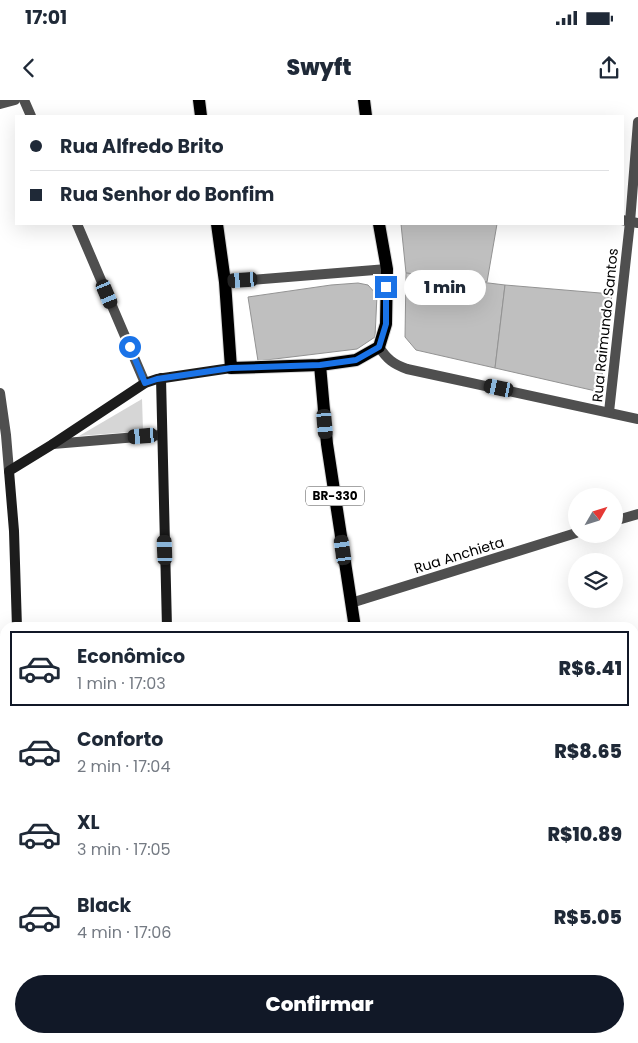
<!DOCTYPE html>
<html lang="pt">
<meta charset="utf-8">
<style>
body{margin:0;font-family:Poppins,sans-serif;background:#f6f6f7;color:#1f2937;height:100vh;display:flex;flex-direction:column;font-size:19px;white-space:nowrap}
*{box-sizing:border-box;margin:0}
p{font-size:16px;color:#747a83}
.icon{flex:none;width:28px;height:28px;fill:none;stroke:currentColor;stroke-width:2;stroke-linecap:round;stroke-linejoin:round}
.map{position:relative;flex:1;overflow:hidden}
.panel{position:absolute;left:0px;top:522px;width:639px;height:421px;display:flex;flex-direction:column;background:#fff;border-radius:15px 15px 0 0;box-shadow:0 5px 20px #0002}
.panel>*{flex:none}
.hud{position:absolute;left:15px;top:15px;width:609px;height:110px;border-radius:0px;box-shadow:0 5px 20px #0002;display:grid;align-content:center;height:110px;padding:0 15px;background:#fff}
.needle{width:32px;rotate:51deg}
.tools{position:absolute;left:568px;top:388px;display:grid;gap:10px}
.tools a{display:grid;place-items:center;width:55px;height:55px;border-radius:50%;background:#fff;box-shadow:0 5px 20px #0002;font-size:25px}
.end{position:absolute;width:22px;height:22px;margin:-11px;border:6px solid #1a73e8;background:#fff;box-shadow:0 0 0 2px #fff}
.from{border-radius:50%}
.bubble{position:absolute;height:35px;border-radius:18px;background:#fff;box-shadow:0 5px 20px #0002;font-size:16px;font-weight:800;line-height:35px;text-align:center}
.car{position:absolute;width:15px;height:30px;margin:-15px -8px;border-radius:6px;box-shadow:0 0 4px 1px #0007;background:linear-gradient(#222 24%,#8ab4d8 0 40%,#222 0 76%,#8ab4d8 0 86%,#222 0)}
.hud b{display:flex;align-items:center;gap:18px;height:48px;font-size:19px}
.hud b+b{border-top:1px solid #e0e1e3}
.hud i{width:12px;height:12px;background:#1f2937}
ul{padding:9px 0 0;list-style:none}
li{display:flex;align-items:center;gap:15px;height:75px;margin:0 10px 8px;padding:0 5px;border:2px solid transparent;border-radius:0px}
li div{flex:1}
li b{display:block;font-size:19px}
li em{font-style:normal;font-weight:800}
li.on{border-color:#111827}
li>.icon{width:45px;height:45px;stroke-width:1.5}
.primary-button{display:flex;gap:10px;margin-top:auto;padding:10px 15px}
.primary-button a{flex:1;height:58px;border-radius:30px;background:#111827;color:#fff;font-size:20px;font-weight:800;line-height:58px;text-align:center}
.status{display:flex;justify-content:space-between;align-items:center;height:35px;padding:0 25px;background:#fff;direction:ltr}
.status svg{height:14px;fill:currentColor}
header{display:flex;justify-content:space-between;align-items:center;height:65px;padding:0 15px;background:#fff;font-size:22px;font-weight:800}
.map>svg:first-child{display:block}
.green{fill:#d6d6d6}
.building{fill:#bfbfbf;stroke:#939393}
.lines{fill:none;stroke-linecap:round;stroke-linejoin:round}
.primary-casing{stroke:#dbdbdb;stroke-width:14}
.street{stroke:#4f4f4f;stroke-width:10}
.secondary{stroke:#1c1c1c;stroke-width:10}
.primary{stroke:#000;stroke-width:12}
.route{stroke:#1a73e8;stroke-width:6}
.labels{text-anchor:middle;stroke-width:4.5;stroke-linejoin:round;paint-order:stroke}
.shield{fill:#fff;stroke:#4c4c4c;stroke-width:1}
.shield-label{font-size:12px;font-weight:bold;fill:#000}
.street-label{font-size:14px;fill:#000;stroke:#fff}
</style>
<div class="status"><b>17:01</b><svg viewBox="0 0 49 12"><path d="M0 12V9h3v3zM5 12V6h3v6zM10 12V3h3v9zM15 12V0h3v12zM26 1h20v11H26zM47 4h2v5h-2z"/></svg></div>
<header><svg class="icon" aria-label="back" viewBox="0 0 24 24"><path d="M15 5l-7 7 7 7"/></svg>Swyft<svg class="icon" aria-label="share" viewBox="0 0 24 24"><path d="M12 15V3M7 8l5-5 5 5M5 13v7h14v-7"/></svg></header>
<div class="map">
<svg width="638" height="943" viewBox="0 0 638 943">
<rect width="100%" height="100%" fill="#fff"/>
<path class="green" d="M142,299L143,331L79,336Z"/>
<g class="building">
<path d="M401,124H497L487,182L406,173Z"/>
<path d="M406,173L505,185L495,268L416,250L405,237Z"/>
<path d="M358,183L368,185L377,195L375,237L357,249L258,261L248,197L331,185Z"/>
<path d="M505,185L612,194L600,292L495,268Z"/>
</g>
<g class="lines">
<defs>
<g id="primary">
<path d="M199,0L201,16"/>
<path d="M364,0L366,16"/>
<path d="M217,124L225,182L231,268L320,265L356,260L379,247L386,224L387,169L379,124"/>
<path d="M320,265L327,344L355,528"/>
<path d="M423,939V943"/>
</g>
</defs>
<use href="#primary" class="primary-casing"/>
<g class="street">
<path d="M24,0L31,16"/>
<path d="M0,4L15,0"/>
<path d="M622,120L638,123"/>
<path d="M77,124L145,283"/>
<path d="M225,182L387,169"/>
<path d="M379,247C387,259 393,264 407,269L638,319"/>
<path d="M0,293L6,335L9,371"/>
<path d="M609,312L630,122L638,22"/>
<path d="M53,344L161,335"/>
<path d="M614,421L638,414"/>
<path d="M351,503L576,433"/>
<path d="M634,613L638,611"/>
<path d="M0,767L5,766"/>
<path d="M634,847L638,844"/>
<path d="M523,943L528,939"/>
</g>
<g class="secondary">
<path d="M161,278L167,528"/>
<path d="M17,528L14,431L9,371L53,344L145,283L157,279L231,268"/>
<path d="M132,939L133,943"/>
<path d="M206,939L209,943"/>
</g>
<use href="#primary" class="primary"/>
</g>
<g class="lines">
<path class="route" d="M130,247L145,283L157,279L231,268L320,265L356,260L379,247L386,224V187"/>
</g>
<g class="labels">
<rect class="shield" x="306" y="386.5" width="58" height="19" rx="4"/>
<g class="shield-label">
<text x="335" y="400">BR-330</text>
</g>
<g class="street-label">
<text transform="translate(605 225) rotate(-84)" y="5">Rua Raimundo Santos</text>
<text transform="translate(459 455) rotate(-17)" y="5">Rua Anchieta</text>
</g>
</g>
</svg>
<div class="tools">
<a><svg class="needle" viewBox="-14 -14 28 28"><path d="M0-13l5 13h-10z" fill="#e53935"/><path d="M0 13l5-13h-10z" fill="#747a83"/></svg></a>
<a><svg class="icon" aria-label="layers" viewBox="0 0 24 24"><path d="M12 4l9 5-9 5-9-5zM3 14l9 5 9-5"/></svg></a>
</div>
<i class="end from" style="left:130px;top:247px"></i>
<i class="end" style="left:386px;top:187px"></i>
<div class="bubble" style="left:404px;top:170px;width:82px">1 min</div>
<i class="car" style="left:243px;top:180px;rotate:266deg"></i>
<i class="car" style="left:107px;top:194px;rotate:157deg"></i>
<i class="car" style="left:499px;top:288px;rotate:282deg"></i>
<i class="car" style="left:325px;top:324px;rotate:175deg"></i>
<i class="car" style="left:143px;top:336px;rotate:265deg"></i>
<i class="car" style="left:165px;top:450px;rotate:358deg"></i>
<i class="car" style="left:343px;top:450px;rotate:352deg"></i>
<div class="hud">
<b><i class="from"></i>Rua Alfredo Brito</b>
<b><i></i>Rua Senhor do Bonfim</b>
</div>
<section class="panel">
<ul>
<li class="on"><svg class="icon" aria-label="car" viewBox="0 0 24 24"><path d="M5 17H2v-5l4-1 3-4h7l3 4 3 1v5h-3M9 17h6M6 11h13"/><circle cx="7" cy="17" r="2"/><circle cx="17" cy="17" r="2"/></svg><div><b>Econômico</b><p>1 min · 17:03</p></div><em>R$6.41</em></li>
<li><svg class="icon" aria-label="car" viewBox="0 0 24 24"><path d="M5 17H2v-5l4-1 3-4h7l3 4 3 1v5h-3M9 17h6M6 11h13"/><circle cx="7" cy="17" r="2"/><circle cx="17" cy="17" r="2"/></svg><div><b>Conforto</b><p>2 min · 17:04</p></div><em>R$8.65</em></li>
<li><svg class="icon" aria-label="car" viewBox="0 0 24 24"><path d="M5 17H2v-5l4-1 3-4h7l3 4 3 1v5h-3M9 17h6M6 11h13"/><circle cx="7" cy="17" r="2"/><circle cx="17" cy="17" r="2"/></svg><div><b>XL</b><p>3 min · 17:05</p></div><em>R$10.89</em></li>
<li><svg class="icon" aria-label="car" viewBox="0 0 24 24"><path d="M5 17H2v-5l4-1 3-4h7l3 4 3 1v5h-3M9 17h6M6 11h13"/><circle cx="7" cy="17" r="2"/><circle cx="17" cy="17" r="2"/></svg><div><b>Black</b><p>4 min · 17:06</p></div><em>R$5.05</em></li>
</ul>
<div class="primary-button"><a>Confirmar</a></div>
</section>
</div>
